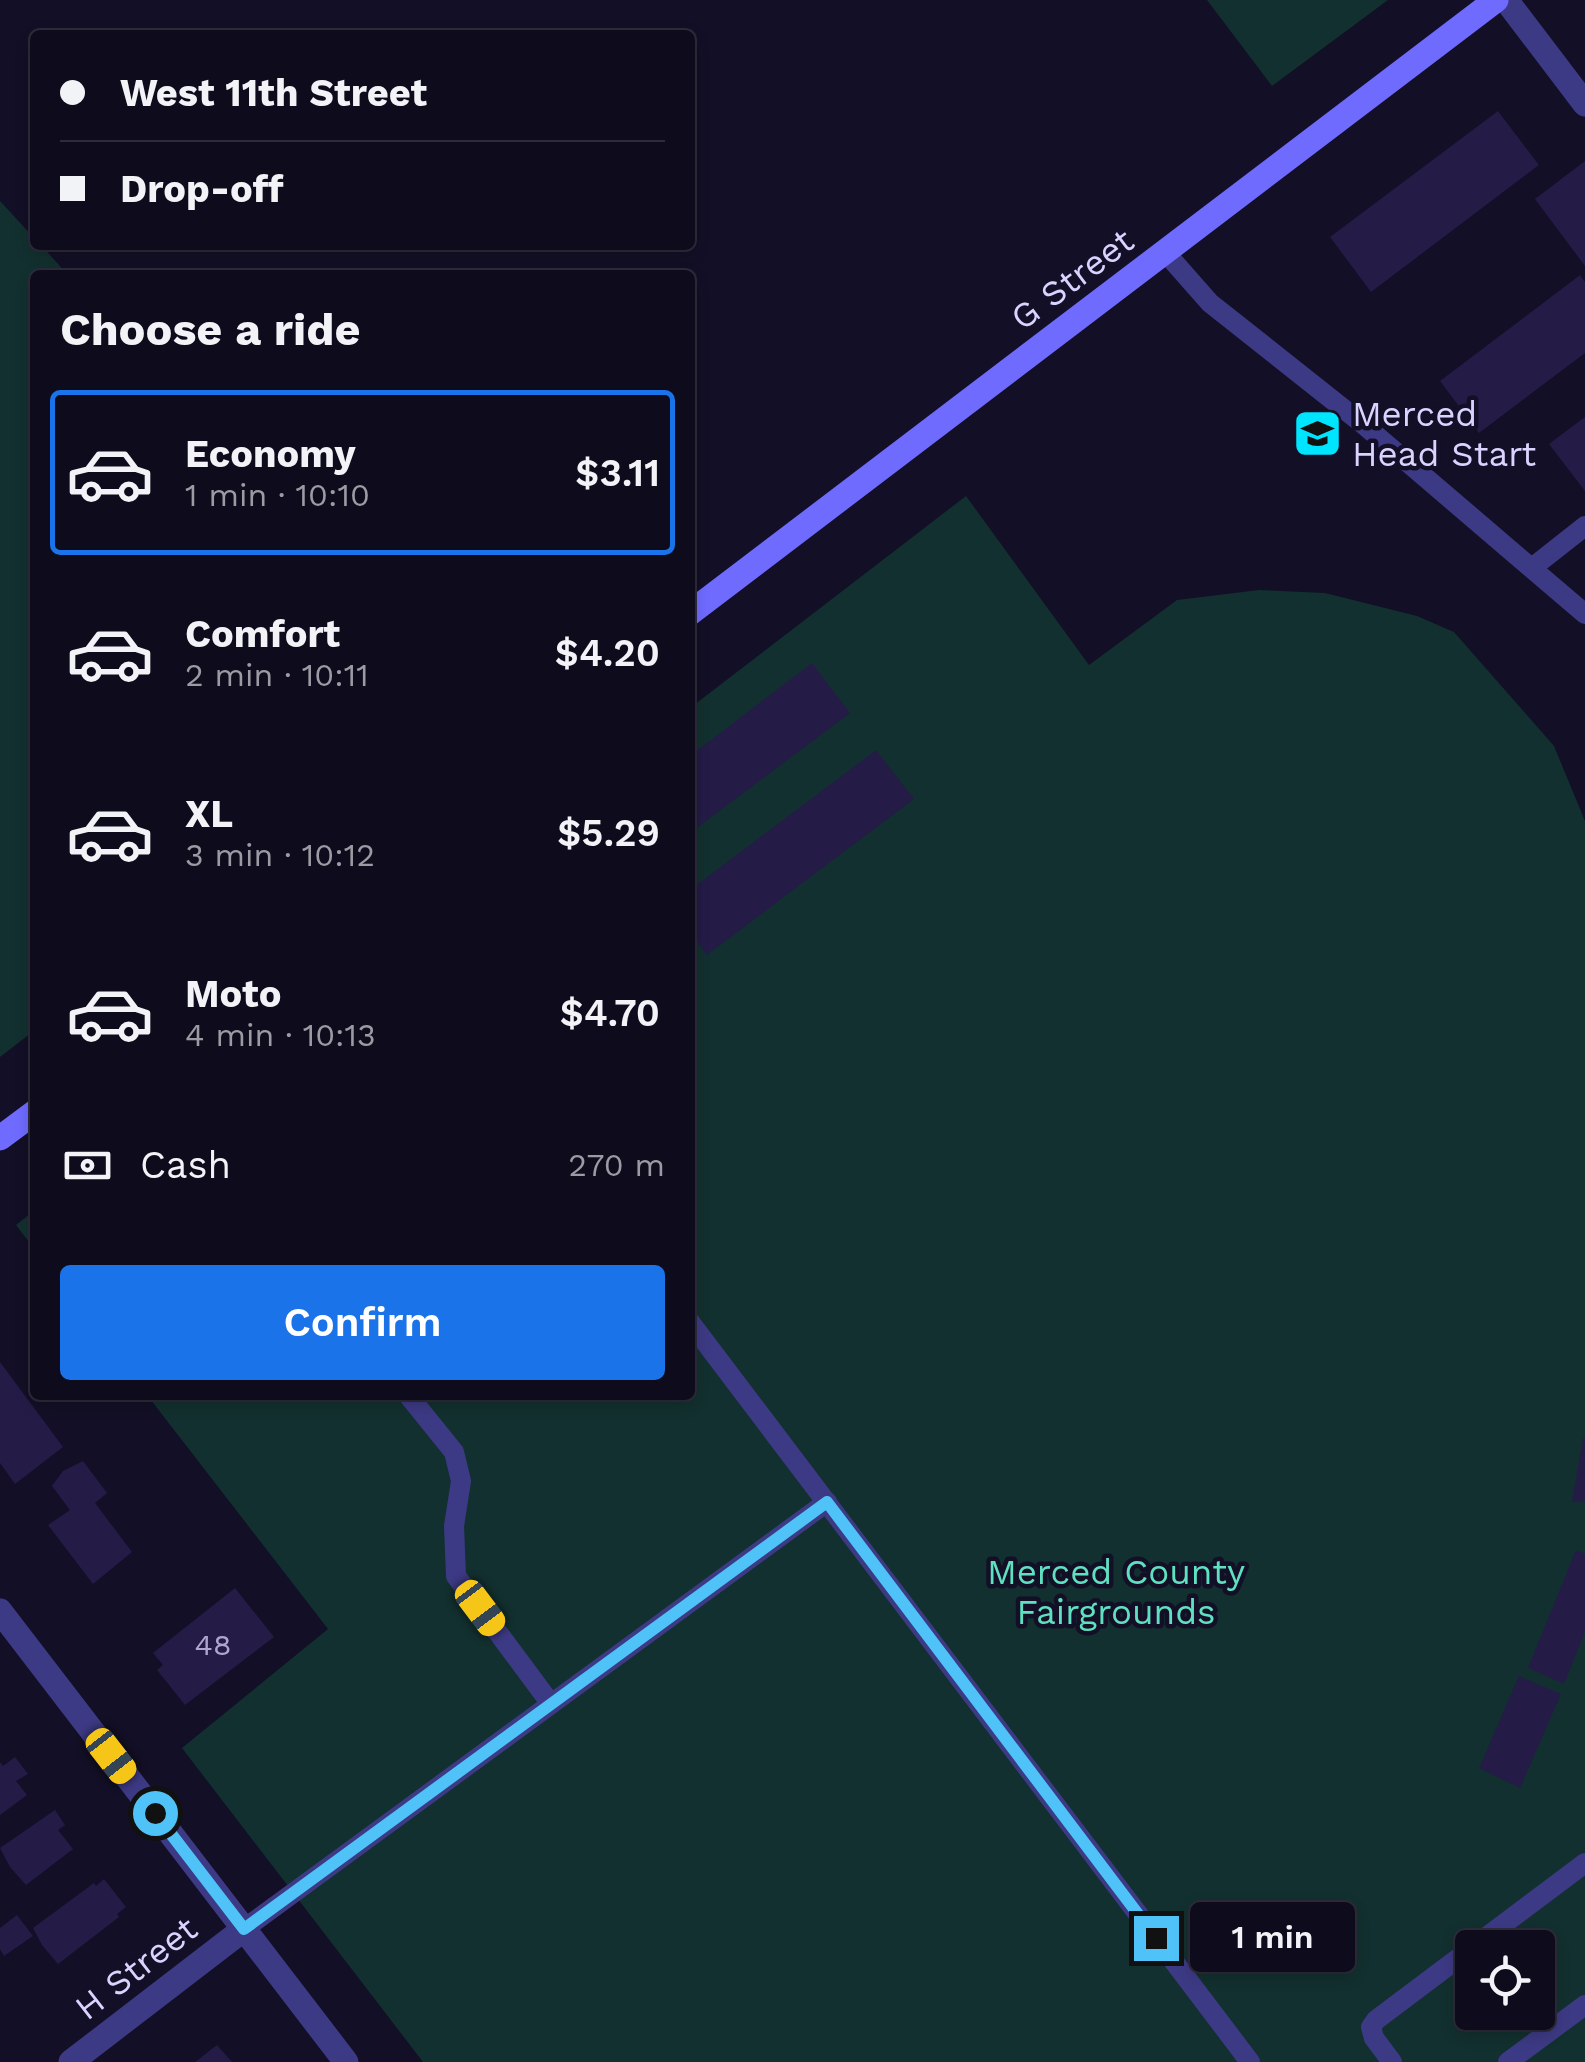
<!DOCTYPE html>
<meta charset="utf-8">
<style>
body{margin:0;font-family:"Work Sans",sans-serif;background:#171425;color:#f1f3f6;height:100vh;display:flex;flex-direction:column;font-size:38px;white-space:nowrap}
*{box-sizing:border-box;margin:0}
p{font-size:32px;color:#9b9ba3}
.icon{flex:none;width:55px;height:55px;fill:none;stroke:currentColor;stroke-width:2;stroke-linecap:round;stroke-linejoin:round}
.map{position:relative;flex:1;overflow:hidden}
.drawer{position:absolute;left:30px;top:270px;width:665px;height:1130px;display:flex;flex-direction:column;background:#0e0b1c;border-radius:10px;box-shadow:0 5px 15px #0003,0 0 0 2px #2e2b3b}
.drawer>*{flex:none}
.guide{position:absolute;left:30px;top:30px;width:665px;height:220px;border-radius:10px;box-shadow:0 5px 15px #0003,0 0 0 2px #2e2b3b;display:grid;align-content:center;height:220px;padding:0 30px;background:#0e0b1c}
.fabs{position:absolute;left:1455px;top:1930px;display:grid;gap:20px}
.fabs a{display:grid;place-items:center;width:100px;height:100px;border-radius:10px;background:#0e0b1c;box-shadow:0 5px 15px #0003,0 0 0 2px #2e2b3b;font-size:50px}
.end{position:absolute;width:45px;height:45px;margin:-22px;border:12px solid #4fc3f7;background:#111;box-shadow:0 0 0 5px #111}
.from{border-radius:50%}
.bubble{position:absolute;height:70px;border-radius:10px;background:#0e0b1c;box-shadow:0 5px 15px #0003,0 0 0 2px #2e2b3b;font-size:32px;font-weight:600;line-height:70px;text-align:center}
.car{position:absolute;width:30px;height:60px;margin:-30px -15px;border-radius:12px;box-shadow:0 0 8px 2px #0007;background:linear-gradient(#f5c518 24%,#345 0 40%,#f5c518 0 76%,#345 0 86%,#f5c518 0)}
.guide b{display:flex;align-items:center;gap:35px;height:95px;font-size:38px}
.guide b+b{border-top:2px solid #2e2b3b}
.guide i{width:25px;height:25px;background:#f1f3f6}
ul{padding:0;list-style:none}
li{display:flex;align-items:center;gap:30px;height:165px;margin:0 20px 15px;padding:0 10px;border:5px solid transparent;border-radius:10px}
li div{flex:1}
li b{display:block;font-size:38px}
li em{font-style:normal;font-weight:600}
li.selected{border-color:#1a73e8}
li>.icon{width:90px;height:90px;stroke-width:1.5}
h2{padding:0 30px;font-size:45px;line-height:120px}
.pay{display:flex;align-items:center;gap:25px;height:110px;padding:0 30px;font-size:38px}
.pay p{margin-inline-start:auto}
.action{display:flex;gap:20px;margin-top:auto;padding:20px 30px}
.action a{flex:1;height:115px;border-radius:10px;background:#1a73e8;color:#fff;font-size:40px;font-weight:600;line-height:115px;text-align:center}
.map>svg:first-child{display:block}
.green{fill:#12302f;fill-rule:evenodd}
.building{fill:#241b47}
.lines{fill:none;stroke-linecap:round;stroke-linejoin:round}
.service{stroke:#3d3a85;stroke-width:20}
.minor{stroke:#3d3a85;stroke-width:25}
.secondary{stroke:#6f6bff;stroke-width:25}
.route{stroke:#4fc3f7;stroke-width:12}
.labels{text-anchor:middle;stroke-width:9;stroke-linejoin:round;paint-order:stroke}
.number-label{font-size:30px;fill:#aca6d1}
.street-label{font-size:35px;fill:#d9d4ff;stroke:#130f26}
.poi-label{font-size:35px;fill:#d9d4ff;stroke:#130f26;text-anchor:start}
.park-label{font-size:35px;fill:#5fe0c0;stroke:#130f26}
</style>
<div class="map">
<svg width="1585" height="2062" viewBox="0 0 1585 2062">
<rect width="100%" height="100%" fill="#130f26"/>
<g class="green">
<path d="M1207,0H1388L1272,86Z"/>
<path d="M0,201L35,239V245H41L68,275H35V1030L0,1057Z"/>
<path d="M966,496L1089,665L1177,600L1259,590L1325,593L1417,616L1454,632L1554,746L1585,821V2062H423L182,1748L328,1629L147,1395H690V708ZM1472,1948H1538V2012H1472Z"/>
<path d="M35,1210V1250L16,1225Z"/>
</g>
<g class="building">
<path d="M1498,111L1539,165L1371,292L1330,237Z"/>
<path d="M1585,161V266L1535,199Z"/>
<path d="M1580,275L1585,282V353L1479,433L1440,381Z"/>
<path d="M1585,417V491L1549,444Z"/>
<path d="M812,663L850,713L690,833V756Z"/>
<path d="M876,750L914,799L707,955L690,932V890Z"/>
<path d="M0,1362L63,1447L15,1484L0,1463Z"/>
<path d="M1583,1438H1585V1502H1572Z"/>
<path d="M83,1461L107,1493L95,1503L132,1552L93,1584L48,1525L70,1510L52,1486L63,1471Z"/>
<path d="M1576,1550L1585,1554V1632L1564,1684L1528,1668Z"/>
<path d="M235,1588L274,1637L185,1705L157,1670L163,1665L153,1653Z"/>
<path d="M1519,1676L1561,1694L1520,1788L1479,1768Z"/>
<path d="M15,1757L28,1774L16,1781L27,1795L0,1815V1762L3,1766Z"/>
<path d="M55,1810L65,1825L58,1830L73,1849L26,1885L10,1867L0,1848Z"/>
<path d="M104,1879L126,1907L117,1914L119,1917L58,1964L42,1945L33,1928L94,1883L96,1886Z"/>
<path d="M17,1915L33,1936L4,1956L0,1949V1928Z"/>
<path d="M217,2045L232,2062H195Z"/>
</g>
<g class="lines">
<g class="service">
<path d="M1165,252L1210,303L1364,425L1585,614"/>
<path d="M1533,567L1585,526"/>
<path d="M690,1322L1250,2062"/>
<path d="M408,1395L454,1452L461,1481L454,1526L456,1576L551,1704"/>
<path d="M244,1929L827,1502"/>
<path d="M1392,2062L1374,2038L1371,2027L1376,2020L1585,1863"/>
<path d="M1508,2062L1585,2005"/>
</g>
<g class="minor">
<path d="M1506,0L1585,104"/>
<path d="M0,1611L346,2062"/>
<path d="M71,2062L244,1929"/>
</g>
<g class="secondary">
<path d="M690,613L1496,0"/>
<path d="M0,1138L35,1112"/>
</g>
</g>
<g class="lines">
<path class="route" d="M155,1813L244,1929L827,1502L1156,1938"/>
</g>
<defs>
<symbol id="school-square" viewBox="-11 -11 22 22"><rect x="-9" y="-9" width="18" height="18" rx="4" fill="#00e5ff" stroke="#130f26"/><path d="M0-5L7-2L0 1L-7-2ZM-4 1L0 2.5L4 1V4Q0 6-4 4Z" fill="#111"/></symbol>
</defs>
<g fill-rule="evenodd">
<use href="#school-square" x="1290" y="406" width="55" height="55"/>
</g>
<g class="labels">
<g class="number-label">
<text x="213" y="1655">48</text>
</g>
<g class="street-label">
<text transform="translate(1072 279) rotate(-37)" y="12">G Street</text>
<text transform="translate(136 1968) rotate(-38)" y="12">H Street</text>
</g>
<g class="poi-label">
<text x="1352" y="426">Merced<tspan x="1352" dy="40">Head Start</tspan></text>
</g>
<g class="park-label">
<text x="1116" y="1584">Merced County<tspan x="1116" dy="40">Fairgrounds</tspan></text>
</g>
</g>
</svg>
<div class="fabs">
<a><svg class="icon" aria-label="locate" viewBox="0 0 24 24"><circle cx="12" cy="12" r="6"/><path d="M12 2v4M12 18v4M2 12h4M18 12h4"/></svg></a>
</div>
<i class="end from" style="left:155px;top:1813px"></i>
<i class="end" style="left:1156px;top:1938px"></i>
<div class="bubble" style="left:1190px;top:1902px;width:165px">1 min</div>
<i class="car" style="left:480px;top:1608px;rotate:143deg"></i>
<i class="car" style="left:111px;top:1756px;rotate:142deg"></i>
<div class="guide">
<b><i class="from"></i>West 11th Street</b>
<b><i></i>Drop-off</b>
</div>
<section class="drawer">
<h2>Choose a ride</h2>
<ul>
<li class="selected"><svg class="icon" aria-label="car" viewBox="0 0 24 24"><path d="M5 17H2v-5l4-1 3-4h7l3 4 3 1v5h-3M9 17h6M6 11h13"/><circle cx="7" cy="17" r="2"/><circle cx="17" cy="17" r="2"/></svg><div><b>Economy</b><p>1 min · 10:10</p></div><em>$3.11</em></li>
<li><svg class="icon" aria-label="car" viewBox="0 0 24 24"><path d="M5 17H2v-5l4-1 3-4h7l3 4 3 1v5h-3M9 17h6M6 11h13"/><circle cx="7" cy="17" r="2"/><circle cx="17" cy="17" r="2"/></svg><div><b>Comfort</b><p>2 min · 10:11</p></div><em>$4.20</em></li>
<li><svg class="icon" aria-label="car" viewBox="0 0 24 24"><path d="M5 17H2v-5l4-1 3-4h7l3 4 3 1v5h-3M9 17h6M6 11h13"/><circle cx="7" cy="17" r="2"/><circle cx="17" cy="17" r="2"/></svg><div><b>XL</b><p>3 min · 10:12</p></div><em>$5.29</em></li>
<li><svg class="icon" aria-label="car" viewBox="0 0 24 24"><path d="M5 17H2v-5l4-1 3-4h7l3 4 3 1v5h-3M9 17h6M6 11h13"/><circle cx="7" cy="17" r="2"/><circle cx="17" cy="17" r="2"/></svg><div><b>Moto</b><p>4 min · 10:13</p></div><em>$4.70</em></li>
</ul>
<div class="pay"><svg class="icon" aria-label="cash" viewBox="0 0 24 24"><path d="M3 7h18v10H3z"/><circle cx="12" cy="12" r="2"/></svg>Cash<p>270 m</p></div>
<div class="action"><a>Confirm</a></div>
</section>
</div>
